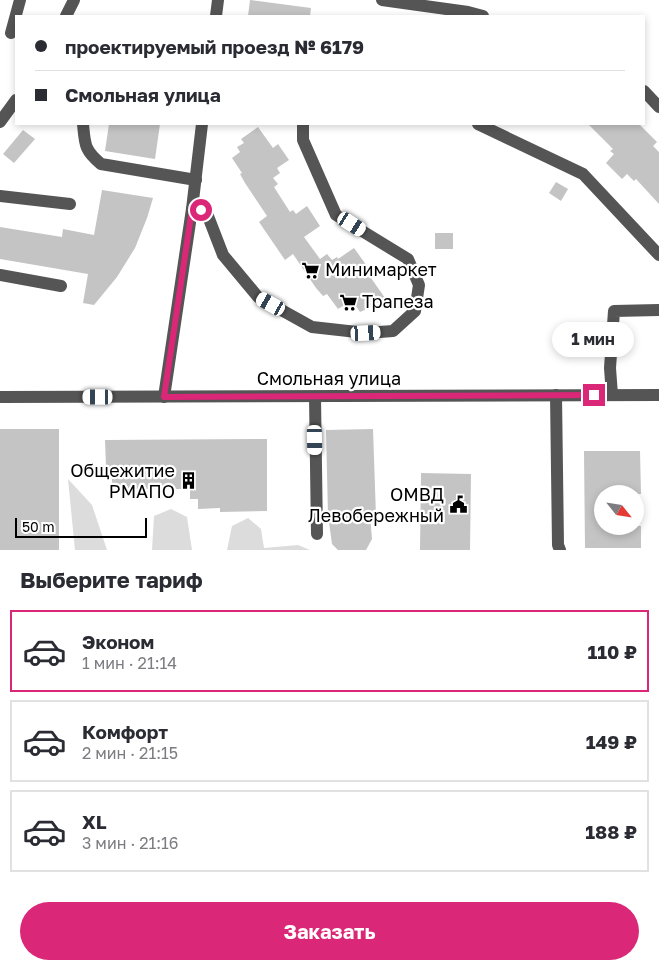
<!DOCTYPE html>
<html lang="ru">
<meta charset="utf-8">
<style>
body{margin:0;font-family:"Golos Text",sans-serif;background:#f7f7f7;color:#2b2b33;height:100vh;display:flex;flex-direction:column;font-size:19px;white-space:nowrap}
*{box-sizing:border-box;margin:0}
p{font-size:16px;color:#7c7c81}
.icon{flex:none;width:28px;height:28px;fill:none;stroke:currentColor;stroke-width:2;stroke-linecap:round;stroke-linejoin:round}
.map{position:relative;height:550px;overflow:hidden}
.panel{display:flex;flex-direction:column;background:#fff;flex:1}
.panel>*{flex:none}
.hud{position:absolute;left:15px;top:15px;width:630px;height:110px;border-radius:0px;box-shadow:0 2px 8px #0003;display:grid;align-content:center;height:110px;padding:0 20px;background:#fff}
.needle{width:32px;rotate:120deg}
.buttons{position:absolute;left:594px;top:485px;display:grid;gap:10px}
.buttons a{display:grid;place-items:center;width:50px;height:50px;border-radius:50%;background:#fff;box-shadow:0 2px 8px #0003;font-size:25px}
.scale{position:absolute;left:15px;bottom:12px;width:132px;box-sizing:border-box;padding-left:5px;border:2px solid #000;border-top:0;font-size:14px;line-height:18px;white-space:nowrap;color:#000;-webkit-text-stroke:4px #fff;paint-order:stroke}
.end{position:absolute;width:22px;height:22px;margin:-11px;border:6px solid #db2777;background:#fff;box-shadow:0 0 0 2px #fff}
.from{border-radius:50%}
.bubble{position:absolute;height:35px;border-radius:18px;background:#fff;box-shadow:0 2px 8px #0003;font-size:16px;font-weight:700;line-height:35px;text-align:center}
.car{position:absolute;width:15px;height:30px;margin:-15px -8px;border-radius:6px;box-shadow:0 0 4px 1px #0007;background:linear-gradient(#fff 24%,#345 0 40%,#fff 0 76%,#345 0 86%,#fff 0)}
.hud b{display:flex;align-items:center;gap:18px;height:48px;font-size:19px}
.hud b+b{border-top:1px solid #e1e1e2}
.hud i{width:12px;height:12px;background:#2b2b33}
ul{padding:0;list-style:none}
li{display:flex;align-items:center;gap:15px;height:82px;margin:0 10px 8px;padding:0 10px;border:2px solid #e1e1e2;border-radius:0px}
li div{flex:1}
li b{display:block;font-size:19px}
li em{font-style:normal;font-weight:700}
li.selected{border-color:#db2777}
li>.icon{width:45px;height:45px;stroke-width:1.5}
h2{padding:0 20px;font-size:22px;line-height:60px}
.button{display:flex;gap:10px;margin-top:auto;padding:10px 20px}
.button a{flex:1;height:58px;border-radius:30px;background:#db2777;color:#fff;font-size:20px;font-weight:700;line-height:58px;text-align:center}
.map>svg:first-child{display:block}
.green{fill:#dcdcdc}
.building{fill:#c4c4c4}
.lines{fill:none;stroke-linecap:round;stroke-linejoin:round}
.minor{stroke:#555;stroke-width:12}
.route{stroke:#db2777;stroke-width:6}
.labels{text-anchor:middle;stroke-width:4.5;stroke-linejoin:round;paint-order:stroke}
.poi-label{font-size:18px;fill:#000;stroke:#fff;text-anchor:start}
.street-label{font-size:18px;fill:#000;stroke:#fff}
</style>
<div class="map">
<svg width="659" height="550" viewBox="0 0 659 550">
<rect width="100%" height="100%" fill="#fff"/>
<g class="green">
<path d="M68,479L92,505L107,550H75Z"/>
<path d="M171,509L187,517L192,550H152L154,516Z"/>
<path d="M248,518L261,529L264,548L298,545L310,550H227L232,526Z"/>
</g>
<g class="building">
<path d="M250,0L311,8L310,16H248Z"/>
<path d="M109,124H160L155,159L105,151Z"/>
<path d="M588,124H639L657,142L653,146L659,152V204L636,179L634,181L627,174L622,179L606,163L614,154L610,151L613,149Z"/>
<path d="M258,127L273,148L278,144L289,160L277,168L280,173L273,178L278,184L274,187L290,212L293,210L296,214L307,206L320,226L304,237L320,259L327,254L332,260L337,257L338,259L354,248L367,266L364,268L385,298L367,309L360,312L356,306L350,310L346,304L338,309L327,294L323,296L316,288L293,254L285,260L259,222L267,216L245,183L240,174L242,173L232,158L240,152L237,147L244,143L241,139Z"/>
<path d="M23,130L35,139L14,163L3,154Z"/>
<path d="M556,182L568,189L561,201L549,193Z"/>
<path d="M102,190L153,198L147,218L135,248L117,277L94,305L83,303L88,274L0,259V227L62,237L63,229L94,235Z"/>
<rect x="435" y="233" width="18" height="16"/>
<rect x="0" y="429" width="59" height="121"/>
<path d="M373,429L376,516H370L372,539L366,550H338L332,544L328,515L326,430Z"/>
<path d="M267,439V511L220,512V508L198,509V499H190V489H112V467H106L105,440Z"/>
<path d="M584,451H640L641,494H602V526H641V548H585Z"/>
<path d="M421,473L471,474L470,550H420Z"/>
</g>
<g class="lines">
<g class="minor">
<path d="M382,0L468,12L483,16"/>
<path d="M66,16L74,0"/>
<path d="M216,16L218,0"/>
<path d="M11,33L20,0"/>
<path d="M644,91L659,107"/>
<path d="M0,122L16,100"/>
<path d="M83,124C85,144 84,150 101,164L196,180"/>
<path d="M478,124L583,174L659,255"/>
<path d="M0,196L70,204"/>
<path d="M192,209L206,211L223,255L258,297L312,327L366,333L393,331L415,311L419,285L408,259L336,215L303,140V124"/>
<path d="M0,275L61,286"/>
<path d="M556,395L558,545L560,550"/>
<path d="M612,395L610,368L614,311L659,310"/>
<path d="M0,397L659,395"/>
<path d="M164,397L192,209L202,124"/>
<path d="M315,397L317,534"/>
</g>
</g>
<g class="lines">
<path class="route" d="M201,210L192,209L164,397L594,395"/>
</g>
<defs>
<symbol id="supermarket-bare" viewBox="-9 -9 18 18"><path d="M-6-5.5h2.5l.6 2H6L4.5 2H-2.5L-4.4-4H-6ZM-1.5 3.2a1.3 1.3 0 1 0 .1 0ZM3 3.2a1.3 1.3 0 1 0 .1 0Z" fill="#000" stroke="#fff" stroke-width="2.5" paint-order="stroke"/></symbol>
<symbol id="building-bare" viewBox="-9 -9 18 18"><path d="M-4-6H4V6H1V3H-1V6H-4ZM-2.5-4.3h1.7v1.8h-1.7ZM.8-4.3h1.7v1.8H.8ZM-2.5-1h1.7V.8h-1.7ZM.8-1h1.7V.8H.8Z" fill="#000" stroke="#fff" stroke-width="2.5" paint-order="stroke"/></symbol>
<symbol id="civic-bare" viewBox="-9 -9 18 18"><path d="M-.6-6.5H3V-4.5H.6V-3L4-1V1h2V6H-6V1h2V-1L-.6-3ZM-1.2 2.5V6h2.4V2.5Z" fill="#000" stroke="#fff" stroke-width="2.5" paint-order="stroke"/></symbol>
</defs>
<g fill-rule="evenodd">
<use href="#supermarket-bare" x="298" y="258" width="25" height="25"/>
<use href="#supermarket-bare" x="336" y="290" width="25" height="25"/>
<use href="#building-bare" x="176" y="468" width="25" height="25"/>
<use href="#civic-bare" x="446" y="492" width="25" height="25"/>
</g>
<g class="labels">
<g class="poi-label">
<text x="325" y="276">Минимаркет</text>
<text x="362" y="308">Трапеза</text>
<text x="175" y="477" text-anchor="end">Общежитие<tspan x="175" dy="21">РМАПО</tspan></text>
<text x="444" y="501" text-anchor="end">ОМВД<tspan x="444" dy="21">Левобережный</tspan></text>
</g>
<g class="street-label">
<text x="329" y="385">Смольная улица</text>
</g>
</g>
</svg>
<div class="buttons">
<a><svg class="needle" viewBox="-14 -14 28 28"><path d="M0-13l5 13h-10z" fill="#e53935"/><path d="M0 13l5-13h-10z" fill="#7c7c81"/></svg></a>
</div>
<div class="scale">50 m</div>
<i class="end from" style="left:201px;top:210px"></i>
<i class="end" style="left:594px;top:395px"></i>
<div class="bubble" style="left:552px;top:322px;width:82px">1 мин</div>
<i class="car" style="left:352px;top:224px;rotate:122deg"></i>
<i class="car" style="left:271px;top:304px;rotate:299deg"></i>
<i class="car" style="left:366px;top:333px;rotate:87deg"></i>
<i class="car" style="left:98px;top:397px;rotate:270deg"></i>
<i class="car" style="left:315px;top:440px;rotate:179deg"></i>
<div class="hud">
<b><i class="from"></i>проектируемый проезд № 6179</b>
<b><i></i>Смольная улица</b>
</div>
</div>
<section class="panel">
<h2>Выберите тариф</h2>
<ul>
<li class="selected"><svg class="icon" aria-label="car" viewBox="0 0 24 24"><path d="M5 17H2v-5l4-1 3-4h7l3 4 3 1v5h-3M9 17h6M6 11h13"/><circle cx="7" cy="17" r="2"/><circle cx="17" cy="17" r="2"/></svg><div><b>Эконом</b><p>1 мин · 21:14</p></div><em>110 ₽</em></li>
<li><svg class="icon" aria-label="car" viewBox="0 0 24 24"><path d="M5 17H2v-5l4-1 3-4h7l3 4 3 1v5h-3M9 17h6M6 11h13"/><circle cx="7" cy="17" r="2"/><circle cx="17" cy="17" r="2"/></svg><div><b>Комфорт</b><p>2 мин · 21:15</p></div><em>149 ₽</em></li>
<li><svg class="icon" aria-label="car" viewBox="0 0 24 24"><path d="M5 17H2v-5l4-1 3-4h7l3 4 3 1v5h-3M9 17h6M6 11h13"/><circle cx="7" cy="17" r="2"/><circle cx="17" cy="17" r="2"/></svg><div><b>XL</b><p>3 мин · 21:16</p></div><em>188 ₽</em></li>
</ul>
<div class="button"><a>Заказать</a></div>
</section>
